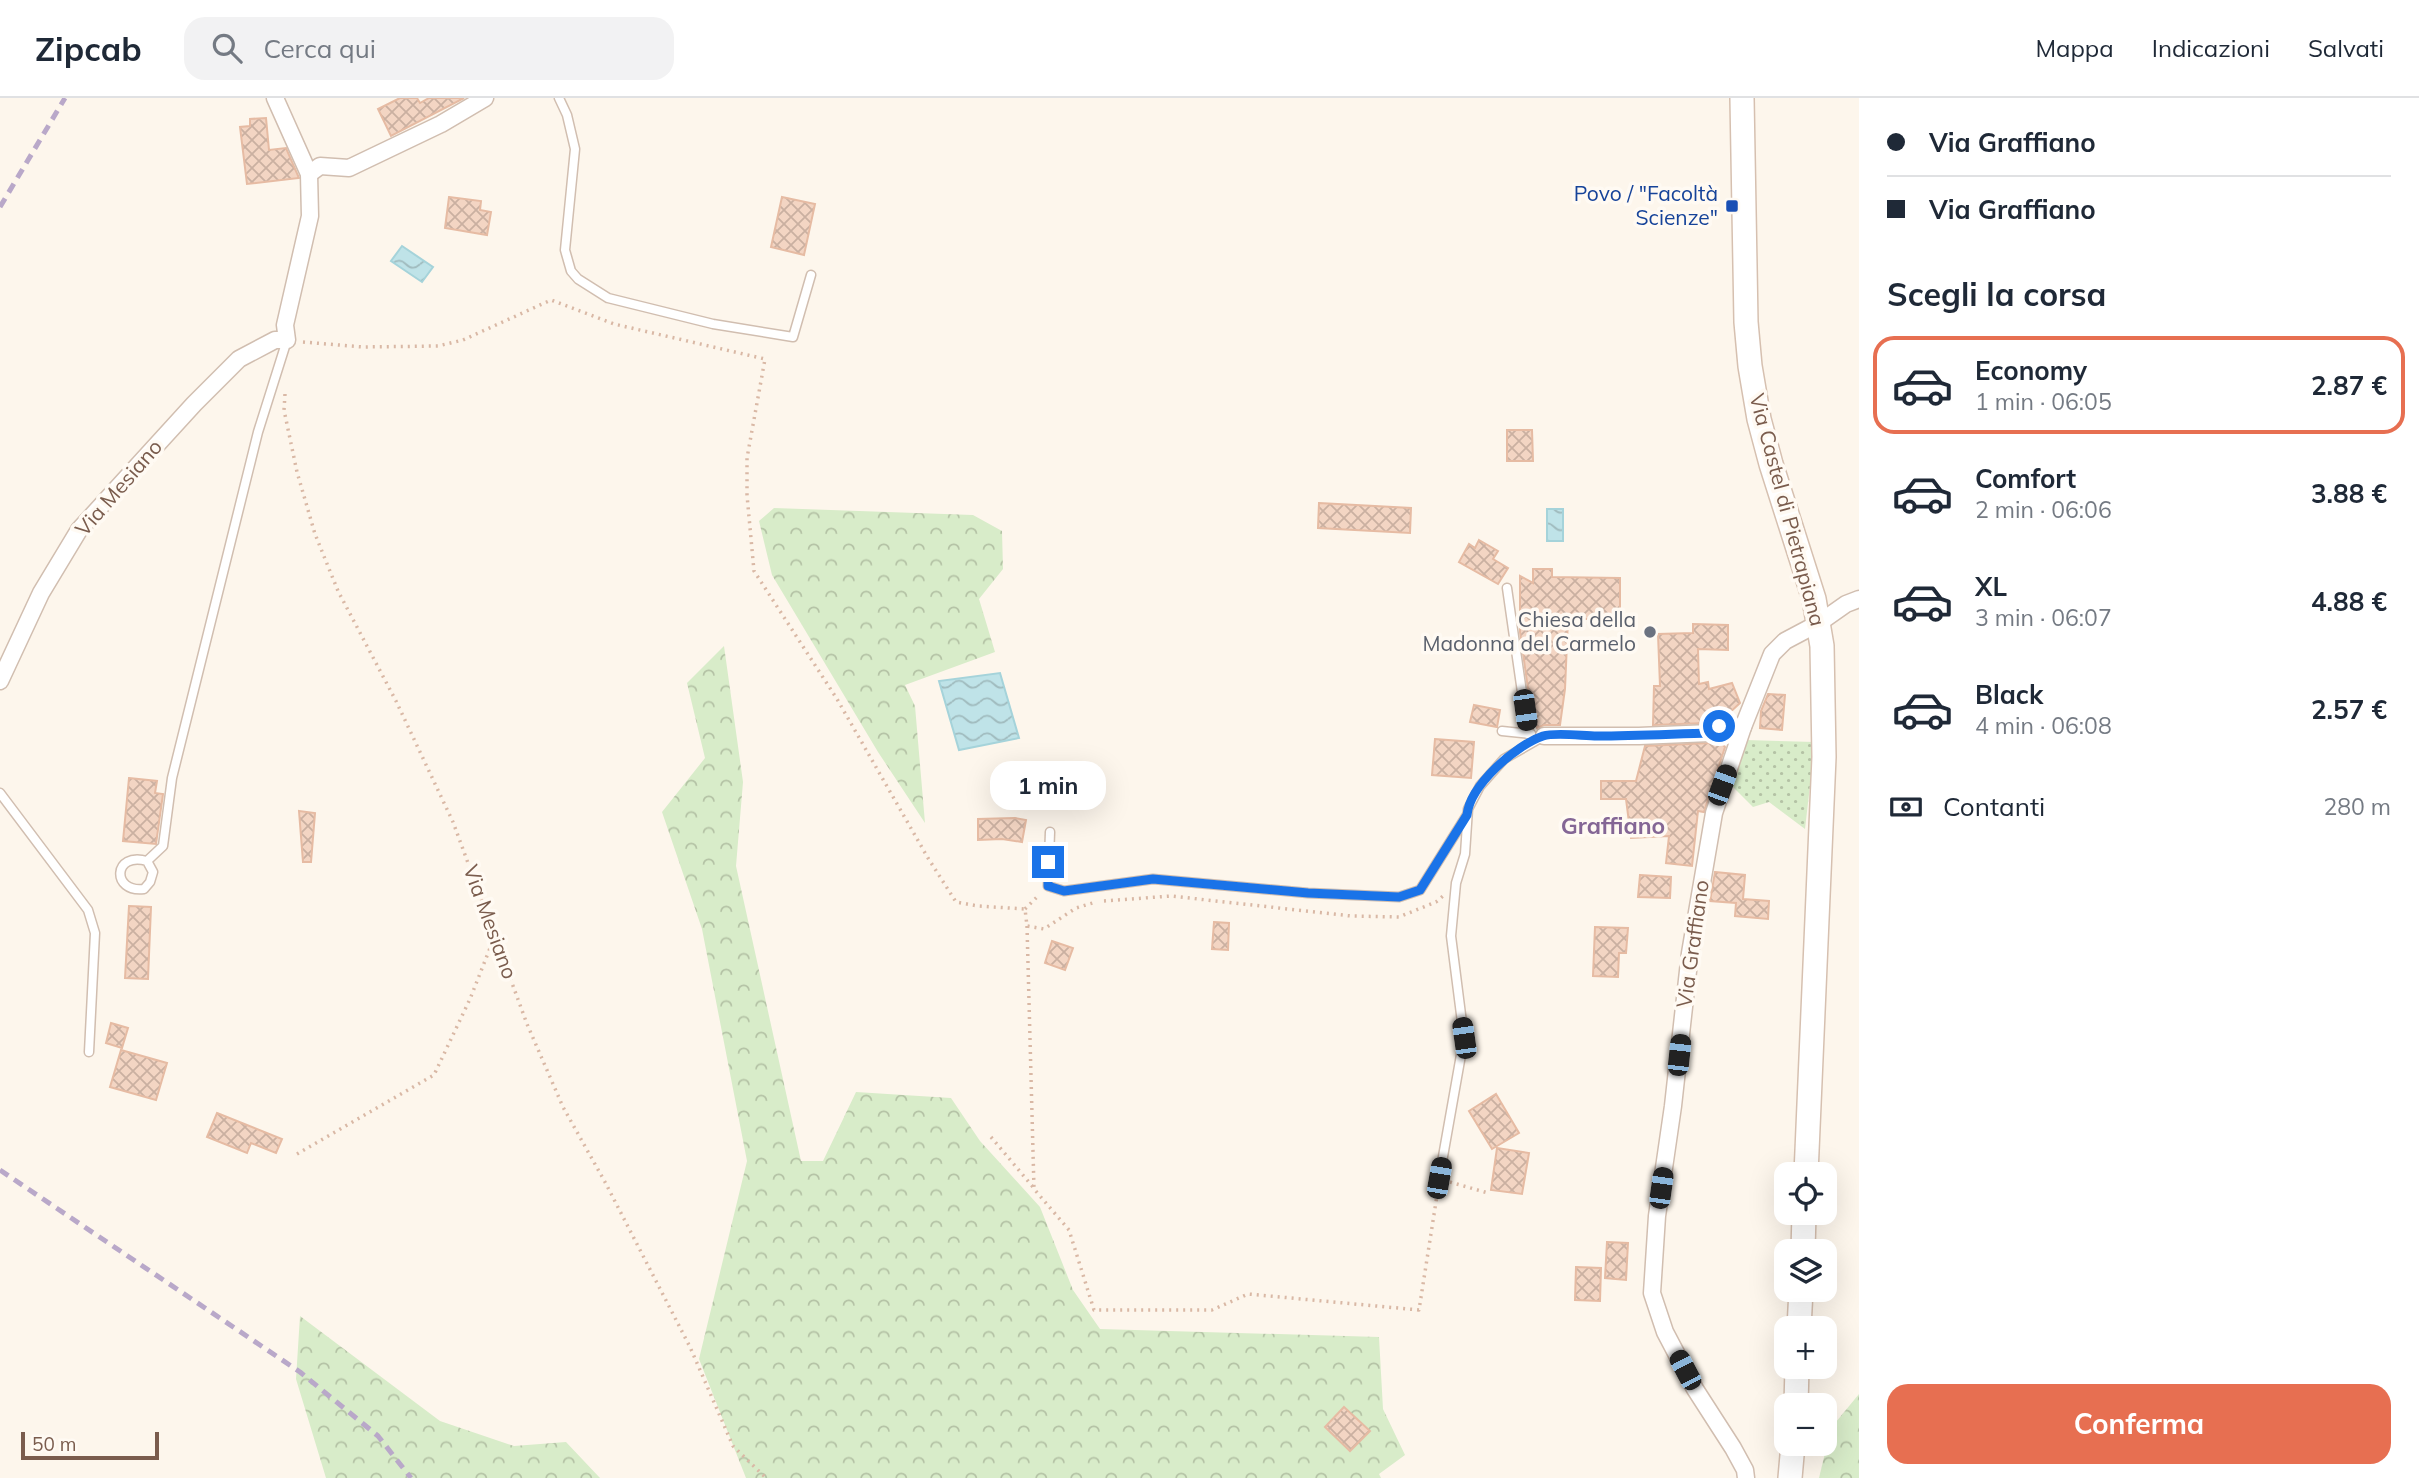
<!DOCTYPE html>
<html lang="it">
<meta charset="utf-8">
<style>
body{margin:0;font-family:Mulish,sans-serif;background:#f2f2f3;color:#1f2937;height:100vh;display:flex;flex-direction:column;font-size:26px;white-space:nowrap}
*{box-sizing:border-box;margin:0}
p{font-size:23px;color:#747a83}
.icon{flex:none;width:38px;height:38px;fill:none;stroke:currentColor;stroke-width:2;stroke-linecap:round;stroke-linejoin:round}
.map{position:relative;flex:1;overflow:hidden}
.sheet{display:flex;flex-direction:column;background:#fff;width:560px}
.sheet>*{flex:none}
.banner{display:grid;align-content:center;height:154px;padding:0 28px;background:#fff}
.tools{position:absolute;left:1774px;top:1064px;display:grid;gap:14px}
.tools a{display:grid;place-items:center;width:63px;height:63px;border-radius:14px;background:#fff;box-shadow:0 7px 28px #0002;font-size:35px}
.scale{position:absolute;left:21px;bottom:18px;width:138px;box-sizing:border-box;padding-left:7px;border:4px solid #7a5c4d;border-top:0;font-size:19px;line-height:24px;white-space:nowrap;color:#7a5c4d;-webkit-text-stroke:5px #fffaf3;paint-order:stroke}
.end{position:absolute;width:32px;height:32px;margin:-16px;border:9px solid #1a73e8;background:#fff;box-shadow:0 0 0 4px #fff}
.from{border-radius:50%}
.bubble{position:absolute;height:49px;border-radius:21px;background:#fff;box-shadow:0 7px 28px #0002;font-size:23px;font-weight:700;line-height:49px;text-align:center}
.car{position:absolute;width:21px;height:42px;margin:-21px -10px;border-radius:9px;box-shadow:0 0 5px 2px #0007;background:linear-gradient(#222 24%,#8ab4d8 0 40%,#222 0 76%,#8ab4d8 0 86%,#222 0)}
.banner b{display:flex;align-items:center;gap:24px;height:66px;font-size:26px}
.banner b+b{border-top:2px solid #e0e1e3}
.banner i{width:18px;height:18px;background:#1f2937}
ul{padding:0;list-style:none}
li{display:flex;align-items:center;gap:21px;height:98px;margin:0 14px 10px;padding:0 14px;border:4px solid transparent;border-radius:21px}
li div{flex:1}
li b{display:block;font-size:26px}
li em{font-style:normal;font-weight:700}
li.on{border-color:#e76f51}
li>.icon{width:63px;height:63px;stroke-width:1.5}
h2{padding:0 28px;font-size:32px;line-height:84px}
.pay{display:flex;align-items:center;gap:18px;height:77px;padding:0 28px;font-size:26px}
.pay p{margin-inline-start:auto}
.action{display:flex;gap:14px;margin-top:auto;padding:14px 28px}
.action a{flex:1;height:80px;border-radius:21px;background:#e76f51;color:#fff;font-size:28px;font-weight:700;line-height:80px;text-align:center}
header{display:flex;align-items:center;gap:42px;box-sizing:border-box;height:98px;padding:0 35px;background:#fff;border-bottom:2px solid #e0e1e3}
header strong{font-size:33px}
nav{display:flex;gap:38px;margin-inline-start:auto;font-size:24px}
.search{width:490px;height:63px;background:#f2f2f3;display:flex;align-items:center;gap:18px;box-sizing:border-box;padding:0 24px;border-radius:21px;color:#747a83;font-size:26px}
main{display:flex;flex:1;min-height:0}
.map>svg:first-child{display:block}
.forest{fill:url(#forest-crowns)}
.park{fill:url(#park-dots)}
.water{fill:url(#water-waves);stroke:#a5d3da;stroke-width:2}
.building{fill:url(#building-cross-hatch);stroke:#e6bba3;stroke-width:2}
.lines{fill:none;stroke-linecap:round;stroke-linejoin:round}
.service-casing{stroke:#d1beb0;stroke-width:11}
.minor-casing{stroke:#d1beb0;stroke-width:19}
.secondary-casing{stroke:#d6c0b0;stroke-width:26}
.path{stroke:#d9b8a5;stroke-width:3.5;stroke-dasharray:2 5;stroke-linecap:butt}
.service{stroke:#fff;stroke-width:8}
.minor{stroke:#fff;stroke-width:16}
.secondary{stroke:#fff;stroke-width:23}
.rail{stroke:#b9a8c9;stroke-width:5;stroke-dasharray:10 7;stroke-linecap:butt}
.route{stroke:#1a73e8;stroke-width:9}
.transit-dot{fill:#1a4fb4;stroke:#fffaf3;stroke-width:2.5}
.worship-dot{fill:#6b7280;stroke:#fffaf3;stroke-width:2.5}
.labels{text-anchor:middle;stroke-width:7;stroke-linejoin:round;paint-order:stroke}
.transit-label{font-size:21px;fill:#164399;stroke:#fffaf3;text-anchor:end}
.street-label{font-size:21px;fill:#7a5c4d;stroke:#fffaf3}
.worship-label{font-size:21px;fill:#5b616d;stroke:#fffaf3;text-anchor:end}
.neighbourhood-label{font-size:23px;font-weight:bold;fill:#846695;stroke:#fffaf3}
</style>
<header>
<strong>Zipcab</strong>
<div class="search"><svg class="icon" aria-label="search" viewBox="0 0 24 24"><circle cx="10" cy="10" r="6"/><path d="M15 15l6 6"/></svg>Cerca qui</div>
<nav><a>Mappa</a><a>Indicazioni</a><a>Salvati</a></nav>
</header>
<main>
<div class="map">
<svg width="1859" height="1380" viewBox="0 0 1859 1380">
<defs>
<pattern id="forest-crowns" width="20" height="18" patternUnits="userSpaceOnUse" patternTransform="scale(1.75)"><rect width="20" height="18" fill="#d8ecc9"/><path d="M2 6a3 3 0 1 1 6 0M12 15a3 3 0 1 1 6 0" fill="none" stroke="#b4c2a5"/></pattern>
<pattern id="park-dots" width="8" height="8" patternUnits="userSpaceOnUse" patternTransform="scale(1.75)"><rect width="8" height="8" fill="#d8ecc9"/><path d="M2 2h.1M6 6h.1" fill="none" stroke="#b4c2a5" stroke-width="1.8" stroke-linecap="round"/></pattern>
<pattern id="water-waves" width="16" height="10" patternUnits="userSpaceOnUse" patternTransform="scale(1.75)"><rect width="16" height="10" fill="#bfe3e8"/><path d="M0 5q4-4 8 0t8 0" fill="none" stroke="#a0bbbe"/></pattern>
<pattern id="building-cross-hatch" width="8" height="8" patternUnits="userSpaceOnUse" patternTransform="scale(1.75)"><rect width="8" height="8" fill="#f3d5c3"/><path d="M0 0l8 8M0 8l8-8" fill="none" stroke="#cab0a1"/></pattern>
</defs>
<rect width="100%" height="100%" fill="#fdf6ec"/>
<g class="forest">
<path d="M774,410L973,417L1002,433L1003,471L979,501L995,554L905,587L915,608L925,725L878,654L772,477L759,423Z"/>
<path d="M724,548L743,684L736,768L801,1063H823L856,994L951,1000L980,1043L1040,1109L1073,1192L1100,1231L1379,1239L1383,1311L1405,1357L1379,1376L1381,1380H746L699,1261L747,1063L702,831L662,714L705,660L687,585Z"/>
<path d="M300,1218L440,1323L514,1348L566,1344L600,1380H326L296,1281Z"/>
<path d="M1859,1296V1380H1819L1831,1330Z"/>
</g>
<path class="park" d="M1745,642L1815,644L1805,731L1769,704L1753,709L1730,686Z"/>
<g class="water">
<path d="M402,148L433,169L422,184L391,163Z"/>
<rect x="1547" y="411" width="16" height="32"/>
<path d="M1000,575L1019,640L959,652L939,583Z"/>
</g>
<g class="building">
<path d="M400,0H417L420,5L429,0H464L391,38L378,11Z"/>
<path d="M266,20L269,52L286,50L299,80L247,86L240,29L250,28V21Z"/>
<path d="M449,99L481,103L480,112L491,114L487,137L445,130Z"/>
<path d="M782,99L815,106L804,157L771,149Z"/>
<path d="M1507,332H1532L1533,363H1507Z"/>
<path d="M1319,405L1411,410L1410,435L1318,430Z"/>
<path d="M1479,442L1498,453L1493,461L1508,470L1498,486L1459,464L1469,446L1475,450Z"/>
<path d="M1533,471H1552V479L1620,480V521H1568L1565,591L1560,627H1544L1537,630L1529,598L1520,534V478L1533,485Z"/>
<path d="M1693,526L1728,527V552L1698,551L1699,586L1708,584L1709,591L1732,585L1740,605L1726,618L1713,619L1706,625L1653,627L1654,588H1660L1658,536L1693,535Z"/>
<path d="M1768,596L1785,597L1782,632L1760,630L1761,613Z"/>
<path d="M1474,607L1500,612L1497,629L1470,624Z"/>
<path d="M1435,641L1474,644L1471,680L1432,677Z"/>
<path d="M1718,642L1725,649L1704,714L1698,713L1692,768L1666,765L1669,738L1631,740L1626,701H1601V683H1636L1645,648L1710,645Z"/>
<path d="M129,680L157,683L155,695L163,696L156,746L123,743Z"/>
<path d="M1026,682L1058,683L1057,707L1024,706Z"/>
<path d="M299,713L315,715L311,764H303Z"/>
<path d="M1015,720L1026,722L1022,744L1002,741L978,742V721Z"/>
<path d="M1715,774L1745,777L1743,801L1769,803L1768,821L1735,818L1736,805L1710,803Z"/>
<path d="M1640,777L1671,779L1670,800L1638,799Z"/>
<path d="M129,808L151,809L148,881L125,880Z"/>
<path d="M1214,824L1229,825L1228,852L1212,851Z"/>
<path d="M1595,829L1628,830L1626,855H1619L1618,879L1593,878Z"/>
<path d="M1052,843L1073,850L1065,872L1045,865Z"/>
<path d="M111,925L128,930L122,950L106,945Z"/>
<path d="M121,952L167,965L156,1002L110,989Z"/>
<path d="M1496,996L1519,1035L1492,1051L1469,1013Z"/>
<path d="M217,1015L282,1041L276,1055L251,1045L247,1055L207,1039Z"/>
<path d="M1497,1050L1529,1055L1522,1096L1491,1092Z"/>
<path d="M1607,1144L1628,1145L1626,1182L1605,1180Z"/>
<path d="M1576,1169L1601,1170L1600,1203L1575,1202Z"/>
<path d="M1344,1309L1370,1333L1350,1353L1325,1329Z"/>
</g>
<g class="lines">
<defs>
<g id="service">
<path d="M559,0L567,17L575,51L565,152L571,173L578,181L608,200L713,226L793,239L811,177"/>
<path d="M1507,490L1528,636"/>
<path d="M1502,633L1531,636"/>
<path d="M0,695L88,812L95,835L89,954"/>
<path d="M1050,734L1048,788L1064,793L1153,781L1308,795L1399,799L1420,792L1467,717"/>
<path d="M147,763L153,774L150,784L144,791C111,795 113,753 147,763L163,748L172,680L258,334L287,242"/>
<path d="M1439,1081L1464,940L1451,838L1456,785L1465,756L1468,711L1480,688L1504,661L1544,638"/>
</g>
<g id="minor">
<path d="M309,76L320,68L349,70L441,26L485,0"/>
<path d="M0,583L41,495L79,432L194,306L239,261L275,242H287L285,227L310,118L309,76L275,0"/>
<path d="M1544,638H1639L1710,635L1719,628L1743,629"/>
<path d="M1746,1380L1745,1372L1733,1350L1695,1291L1665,1234L1652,1195L1657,1118L1673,1008L1690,855L1714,715L1743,629L1772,556L1785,543L1819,525L1846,506L1859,501"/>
</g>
<g id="secondary">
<path d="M1742,0L1746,224L1750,268L1759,321L1771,366L1814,501L1822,548L1824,659L1806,1076"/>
<path d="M1803,1153L1804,1115"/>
<path d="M1799,1230L1801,1192"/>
<path d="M1796,1307L1797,1269"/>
<path d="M1790,1380L1793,1346"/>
</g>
</defs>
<use href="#service" class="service-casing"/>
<use href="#minor" class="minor-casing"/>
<use href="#secondary" class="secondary-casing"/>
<g class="path">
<path d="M303,244L363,249L438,248L463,242L551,202L614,226L765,261L747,360V397L754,473L837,601L928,760L956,804L978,808L1025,811L1027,828L1044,831L1076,810L1096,804"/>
<path d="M285,296L284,312L297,374L315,436L338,493L396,603L453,724L527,926L563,1009L605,1084L690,1249L733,1348L766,1380"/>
<path d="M1104,803L1171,798L1351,818L1399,819L1436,804L1443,798"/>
<path d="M1025,811L1039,797"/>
<path d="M1027,828L1034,1091L1069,1132L1094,1212H1212L1248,1196L1419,1212L1438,1091"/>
<path d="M991,1039L1033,1089"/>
<path d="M297,1056L434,977L470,901L494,840"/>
<path d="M1450,1084L1488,1095"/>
</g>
<use href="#service" class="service"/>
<use href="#minor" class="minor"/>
<use href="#secondary" class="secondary"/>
<g class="rail">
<path d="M0,109L65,0"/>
<path d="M0,1072L300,1274L378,1338L411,1380"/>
</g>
</g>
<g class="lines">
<path class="route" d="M1048,764V788L1064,793L1153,781L1308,795L1399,799L1420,792L1467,717C1470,687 1516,647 1543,638C1556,634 1583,638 1597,638C1635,638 1672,636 1710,635L1719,628"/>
</g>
<rect class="transit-dot" x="1725" y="101" width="14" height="14" rx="3.5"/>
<circle class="worship-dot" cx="1650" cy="534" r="7"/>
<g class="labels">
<g class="transit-label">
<text x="1718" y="103">Povo / "Facoltà<tspan x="1718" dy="24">Scienze"</tspan></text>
</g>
<g class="street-label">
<text transform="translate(119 390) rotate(-49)" y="7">Via Mesiano</text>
<text transform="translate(1787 412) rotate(75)" y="7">Via Castel di Pietrapiana</text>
<text transform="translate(490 824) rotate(70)" y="7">Via Mesiano</text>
<text transform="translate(1693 846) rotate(-82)" y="7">Via Graffiano</text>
</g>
<g class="worship-label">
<text x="1636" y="529">Chiesa della<tspan x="1636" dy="24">Madonna del Carmelo</tspan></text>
</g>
<g class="neighbourhood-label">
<text x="1613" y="736">Graffiano</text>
</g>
</g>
</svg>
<div class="tools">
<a><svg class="icon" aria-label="locate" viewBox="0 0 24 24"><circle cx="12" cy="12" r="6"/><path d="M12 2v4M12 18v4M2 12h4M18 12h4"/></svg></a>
<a><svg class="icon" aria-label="layers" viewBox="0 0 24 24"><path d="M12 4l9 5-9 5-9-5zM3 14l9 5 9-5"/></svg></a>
<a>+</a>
<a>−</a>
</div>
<div class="scale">50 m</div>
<i class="end from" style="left:1719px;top:628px"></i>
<i class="end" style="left:1048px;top:764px"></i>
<div class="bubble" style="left:990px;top:663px;width:116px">1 min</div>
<i class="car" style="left:1525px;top:612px;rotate:172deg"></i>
<i class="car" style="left:1722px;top:687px;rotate:20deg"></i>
<i class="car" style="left:1464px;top:940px;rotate:352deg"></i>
<i class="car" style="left:1679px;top:957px;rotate:6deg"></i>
<i class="car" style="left:1439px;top:1080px;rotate:10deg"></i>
<i class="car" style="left:1661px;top:1090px;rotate:8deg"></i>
<i class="car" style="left:1685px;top:1272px;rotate:332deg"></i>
</div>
<section class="sheet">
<div class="banner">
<b><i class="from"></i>Via Graffiano</b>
<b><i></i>Via Graffiano</b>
</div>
<h2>Scegli la corsa</h2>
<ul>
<li class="on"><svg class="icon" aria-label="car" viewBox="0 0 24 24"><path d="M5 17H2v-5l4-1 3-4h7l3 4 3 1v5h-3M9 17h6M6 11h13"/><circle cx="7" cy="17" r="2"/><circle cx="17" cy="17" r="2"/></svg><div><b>Economy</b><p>1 min · 06:05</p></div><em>2.87 €</em></li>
<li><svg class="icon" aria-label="car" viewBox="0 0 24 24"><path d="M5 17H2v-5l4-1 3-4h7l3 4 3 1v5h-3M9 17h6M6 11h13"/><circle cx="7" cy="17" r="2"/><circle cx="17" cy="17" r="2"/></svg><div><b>Comfort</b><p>2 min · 06:06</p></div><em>3.88 €</em></li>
<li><svg class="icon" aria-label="car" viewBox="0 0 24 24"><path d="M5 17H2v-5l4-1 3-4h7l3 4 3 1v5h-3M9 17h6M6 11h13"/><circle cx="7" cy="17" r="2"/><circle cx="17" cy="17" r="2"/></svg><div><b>XL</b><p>3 min · 06:07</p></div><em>4.88 €</em></li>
<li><svg class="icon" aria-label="car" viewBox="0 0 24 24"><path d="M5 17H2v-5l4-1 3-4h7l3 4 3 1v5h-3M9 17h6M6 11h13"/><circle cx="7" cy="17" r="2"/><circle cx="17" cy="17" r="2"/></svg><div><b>Black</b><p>4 min · 06:08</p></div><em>2.57 €</em></li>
</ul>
<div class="pay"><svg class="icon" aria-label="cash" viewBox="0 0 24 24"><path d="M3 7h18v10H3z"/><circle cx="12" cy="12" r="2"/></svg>Contanti<p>280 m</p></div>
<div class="action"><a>Conferma</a></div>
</section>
</main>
